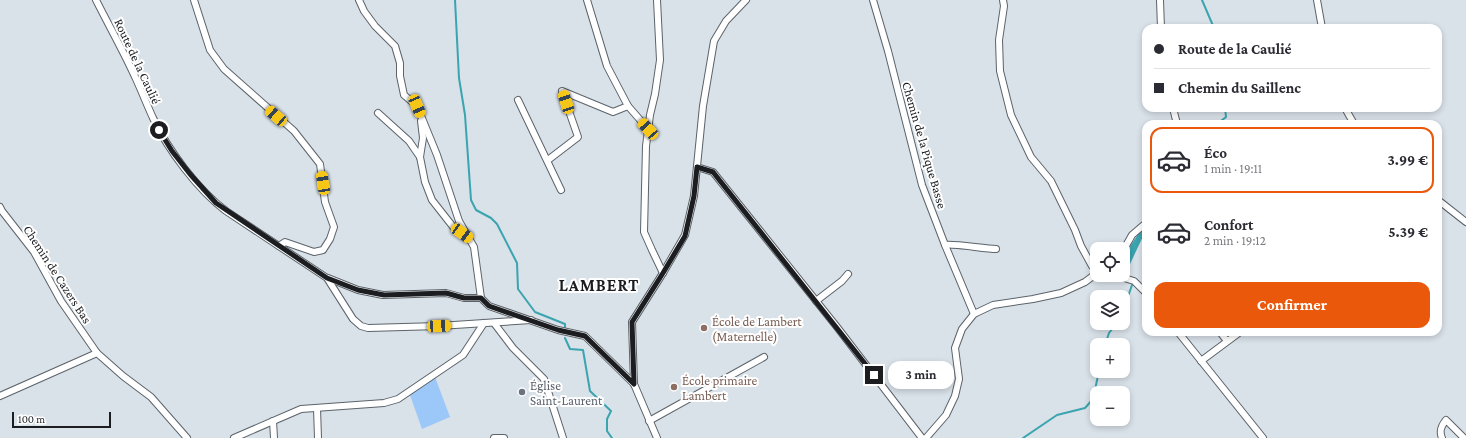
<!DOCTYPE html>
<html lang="fr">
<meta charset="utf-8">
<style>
body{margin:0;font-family:"Crimson Pro",serif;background:#f2f2f3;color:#2b2b33;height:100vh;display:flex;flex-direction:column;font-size:15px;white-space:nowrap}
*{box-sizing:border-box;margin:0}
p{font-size:13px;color:#7c7c81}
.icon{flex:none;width:22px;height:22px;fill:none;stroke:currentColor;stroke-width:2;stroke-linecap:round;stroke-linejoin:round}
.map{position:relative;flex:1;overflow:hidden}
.details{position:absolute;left:1142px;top:120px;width:300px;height:216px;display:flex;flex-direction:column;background:#fff;border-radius:12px;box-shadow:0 2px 6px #0003}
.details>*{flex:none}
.banner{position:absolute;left:1142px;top:24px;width:300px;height:88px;border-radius:12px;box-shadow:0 2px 6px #0003;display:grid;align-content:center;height:88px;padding:0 12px;background:#fff}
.tools{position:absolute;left:1090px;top:242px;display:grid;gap:8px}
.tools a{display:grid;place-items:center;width:40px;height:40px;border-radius:8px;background:#fff;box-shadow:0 2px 6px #0003;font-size:20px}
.scale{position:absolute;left:12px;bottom:10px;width:99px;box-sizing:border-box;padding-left:4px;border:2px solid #1b1d21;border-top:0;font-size:11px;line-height:14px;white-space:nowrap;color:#1b1d21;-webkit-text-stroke:3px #fff;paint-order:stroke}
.end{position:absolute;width:18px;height:18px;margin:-9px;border:5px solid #1b1d21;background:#fff;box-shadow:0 0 0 2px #fff}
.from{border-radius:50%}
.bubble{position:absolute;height:28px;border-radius:12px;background:#fff;box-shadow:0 2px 6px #0003;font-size:13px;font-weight:700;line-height:28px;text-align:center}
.car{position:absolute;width:12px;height:24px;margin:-12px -6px;border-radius:5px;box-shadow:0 0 3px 1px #0007;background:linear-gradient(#f5c518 24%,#345 0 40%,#f5c518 0 76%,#345 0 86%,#f5c518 0)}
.banner b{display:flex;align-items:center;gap:14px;height:38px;font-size:15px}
.banner b+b{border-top:1px solid #e1e1e2}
.banner i{width:10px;height:10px;background:#2b2b33}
ul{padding:7px 0 0;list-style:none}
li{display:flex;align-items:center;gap:12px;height:66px;margin:0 8px 6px;padding:0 4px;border:2px solid transparent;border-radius:12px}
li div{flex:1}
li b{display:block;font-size:15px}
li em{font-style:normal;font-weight:700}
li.on{border-color:#ea580c}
li>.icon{width:36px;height:36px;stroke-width:1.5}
.button{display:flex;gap:8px;margin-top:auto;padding:8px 12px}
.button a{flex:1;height:46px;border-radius:12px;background:#ea580c;color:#fff;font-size:16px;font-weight:700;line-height:46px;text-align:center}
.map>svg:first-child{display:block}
.green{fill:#9bc8f9}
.water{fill:#3aa4af}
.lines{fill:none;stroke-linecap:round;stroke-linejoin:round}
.stream{stroke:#3aa4af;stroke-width:2}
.minor-casing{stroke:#5c636a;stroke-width:8}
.minor{stroke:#fff;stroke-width:6}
.route{stroke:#1b1d21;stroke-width:5}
.education-dot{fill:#8d6e63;stroke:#fff;stroke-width:1.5}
.worship-dot{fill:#6b7280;stroke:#fff;stroke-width:1.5}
.labels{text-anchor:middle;stroke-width:4;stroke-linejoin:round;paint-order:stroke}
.street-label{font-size:13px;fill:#1b1d21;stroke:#fff}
.education-label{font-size:13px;fill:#785e54;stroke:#fff;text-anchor:start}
.worship-label{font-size:13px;fill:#5b616d;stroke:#fff;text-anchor:start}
.district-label{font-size:17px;font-weight:bold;letter-spacing:1px;fill:#1b1d21;stroke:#fff}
</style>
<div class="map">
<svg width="1466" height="438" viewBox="0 0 1466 438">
<rect width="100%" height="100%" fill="#d9e1e9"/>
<path class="green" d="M435,377L450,417L422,429L410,395Z"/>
<path class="water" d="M1146,225V230L1130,264L1129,273L1123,271C1123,254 1134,240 1144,226Z"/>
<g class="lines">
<g class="stream">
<path d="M455,0L459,78L465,115L471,200L476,210L491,218L497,224L517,263L518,289L535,312L565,324V328"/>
<path d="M1202,0L1214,28"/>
<path d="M1217,124L1226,117L1225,108"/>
<path d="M1123,311L1132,285"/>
<path d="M565,338L570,349L583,350L590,391L611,411L607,419V431L612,438"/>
<path d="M1105,345L1109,333L1117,323"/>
<path d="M1023,438L1057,415L1085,408L1093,399L1099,371"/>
</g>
<defs>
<g id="minor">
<path d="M96,0C109,26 124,52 136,79C142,92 147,105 153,118C168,150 198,190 226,211L327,278L353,319L361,326L368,328L439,326L531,320"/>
<path d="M194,0L210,50L224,69L294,131L320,164L325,202L334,227L330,239L323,250L314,252L285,242L279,246"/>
<path d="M359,0L364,11L375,26L395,46L400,63V76L404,95L417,106L437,155L459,221L474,247L481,298L489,306L558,330L585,336L634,384L657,438"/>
<path d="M587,0L607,66L628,106L648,129"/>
<path d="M657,0L660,60L655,94L650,115L646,146L644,232L652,250L663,273"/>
<path d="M873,0L888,51L922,185L945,245L974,314"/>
<path d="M1003,0L1004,6L999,40L1000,71L1011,115L1031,157L1051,181L1075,230L1081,246L1092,266L1097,269"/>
<path d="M1160,0L1161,28"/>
<path d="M1317,0L1322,28"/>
<path d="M518,100L561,190"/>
<path d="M1173,108L1177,124"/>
<path d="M1345,108L1354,124"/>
<path d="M378,113L409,141L420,157L425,182L432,200L454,228L468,237"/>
<path d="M420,157L423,138L421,121"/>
<path d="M548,160L578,137L562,91L613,112L628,106"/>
<path d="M697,167L713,172L837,327L922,438"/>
<path d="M1438,200L1466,222"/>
<path d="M0,207L2,211L34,252L61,301L97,353L123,376L151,397L187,438"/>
<path d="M945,245C950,243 986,249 996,249"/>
<path d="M1123,251L1132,235L1146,223"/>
<path d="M1114,275L1134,281L1146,293"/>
<path d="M328,278L358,290L383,295L446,293L464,298H481"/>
<path d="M816,301L842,281L848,274"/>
<path d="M494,323L513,348L544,379L563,438"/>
<path d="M1178,332L1263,438"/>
<path d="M1220,332L1227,341"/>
<path d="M1201,361L1240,332"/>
<path d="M634,384L632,322L663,273L685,235L694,196L703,106L714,41L726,21L746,0"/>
<path d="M0,396L97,353"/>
<path d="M317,408L318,438"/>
<path d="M273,421L274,438"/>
<path d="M649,421L764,357"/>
<path d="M234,438L301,409L384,403L398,399L463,355L484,323"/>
<path d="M494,438H504"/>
<path d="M926,438L946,415L955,396L959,379L955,348L962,329L974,314L993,305L1033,299L1061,293L1085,282L1097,273"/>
<path d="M1442,438C1439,431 1441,426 1446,420L1464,438"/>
</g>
</defs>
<use href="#minor" class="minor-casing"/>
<use href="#minor" class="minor"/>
</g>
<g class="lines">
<path class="route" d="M159,130L172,151L190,174L216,203L327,278L358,290L384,295L446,293L464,298H481L489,306L558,330L585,336L634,384L632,322L663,273L685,236L694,196L697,167L713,172L874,375"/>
</g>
<g class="education-dot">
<circle cx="704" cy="328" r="4"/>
<circle cx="674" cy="387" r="4"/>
</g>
<circle class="worship-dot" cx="522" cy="392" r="4"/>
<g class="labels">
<g class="street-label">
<text transform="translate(138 61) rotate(65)" y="5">Route de la Caulié</text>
<text transform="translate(925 145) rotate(74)" y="5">Chemin de la Pique Basse</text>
<text transform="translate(58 274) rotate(57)" y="5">Chemin de Cazers Bas</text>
</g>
<g class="education-label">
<text x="712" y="326">École de Lambert<tspan x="712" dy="15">(Maternelle)</tspan></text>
<text x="682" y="385">École primaire<tspan x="682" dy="15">Lambert</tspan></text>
</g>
<g class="worship-label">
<text x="530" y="390">Église<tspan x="530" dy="15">Saint-Laurent</tspan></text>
</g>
<g class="district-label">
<text x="599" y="291">LAMBERT</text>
</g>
</g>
</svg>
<div class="tools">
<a><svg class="icon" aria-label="locate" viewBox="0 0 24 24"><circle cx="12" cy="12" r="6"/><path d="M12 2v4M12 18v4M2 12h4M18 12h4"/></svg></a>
<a><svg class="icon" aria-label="layers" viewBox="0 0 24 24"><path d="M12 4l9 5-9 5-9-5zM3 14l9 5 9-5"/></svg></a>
<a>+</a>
<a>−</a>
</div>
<div class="scale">100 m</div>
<i class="end from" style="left:159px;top:130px"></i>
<i class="end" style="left:874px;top:375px"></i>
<div class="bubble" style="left:888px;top:361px;width:66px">3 min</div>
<i class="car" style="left:566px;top:102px;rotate:342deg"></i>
<i class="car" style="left:417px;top:106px;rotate:157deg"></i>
<i class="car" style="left:276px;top:116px;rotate:311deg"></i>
<i class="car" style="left:648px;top:129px;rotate:318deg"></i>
<i class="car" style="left:323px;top:183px;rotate:351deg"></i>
<i class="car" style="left:462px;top:233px;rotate:125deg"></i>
<i class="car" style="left:439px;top:326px;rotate:87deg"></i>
<div class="banner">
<b><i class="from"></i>Route de la Caulié</b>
<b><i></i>Chemin du Saillenc</b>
</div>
<section class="details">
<ul>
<li class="on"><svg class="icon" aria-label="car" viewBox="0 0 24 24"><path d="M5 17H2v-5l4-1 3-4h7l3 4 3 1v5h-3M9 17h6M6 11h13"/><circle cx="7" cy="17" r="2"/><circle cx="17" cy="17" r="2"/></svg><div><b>Éco</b><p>1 min · 19:11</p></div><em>3.99 €</em></li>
<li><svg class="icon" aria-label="car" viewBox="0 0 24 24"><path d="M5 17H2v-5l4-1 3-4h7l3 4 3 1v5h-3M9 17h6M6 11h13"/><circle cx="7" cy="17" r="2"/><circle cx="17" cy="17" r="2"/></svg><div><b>Confort</b><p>2 min · 19:12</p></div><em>5.39 €</em></li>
</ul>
<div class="button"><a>Confirmer</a></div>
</section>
</div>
